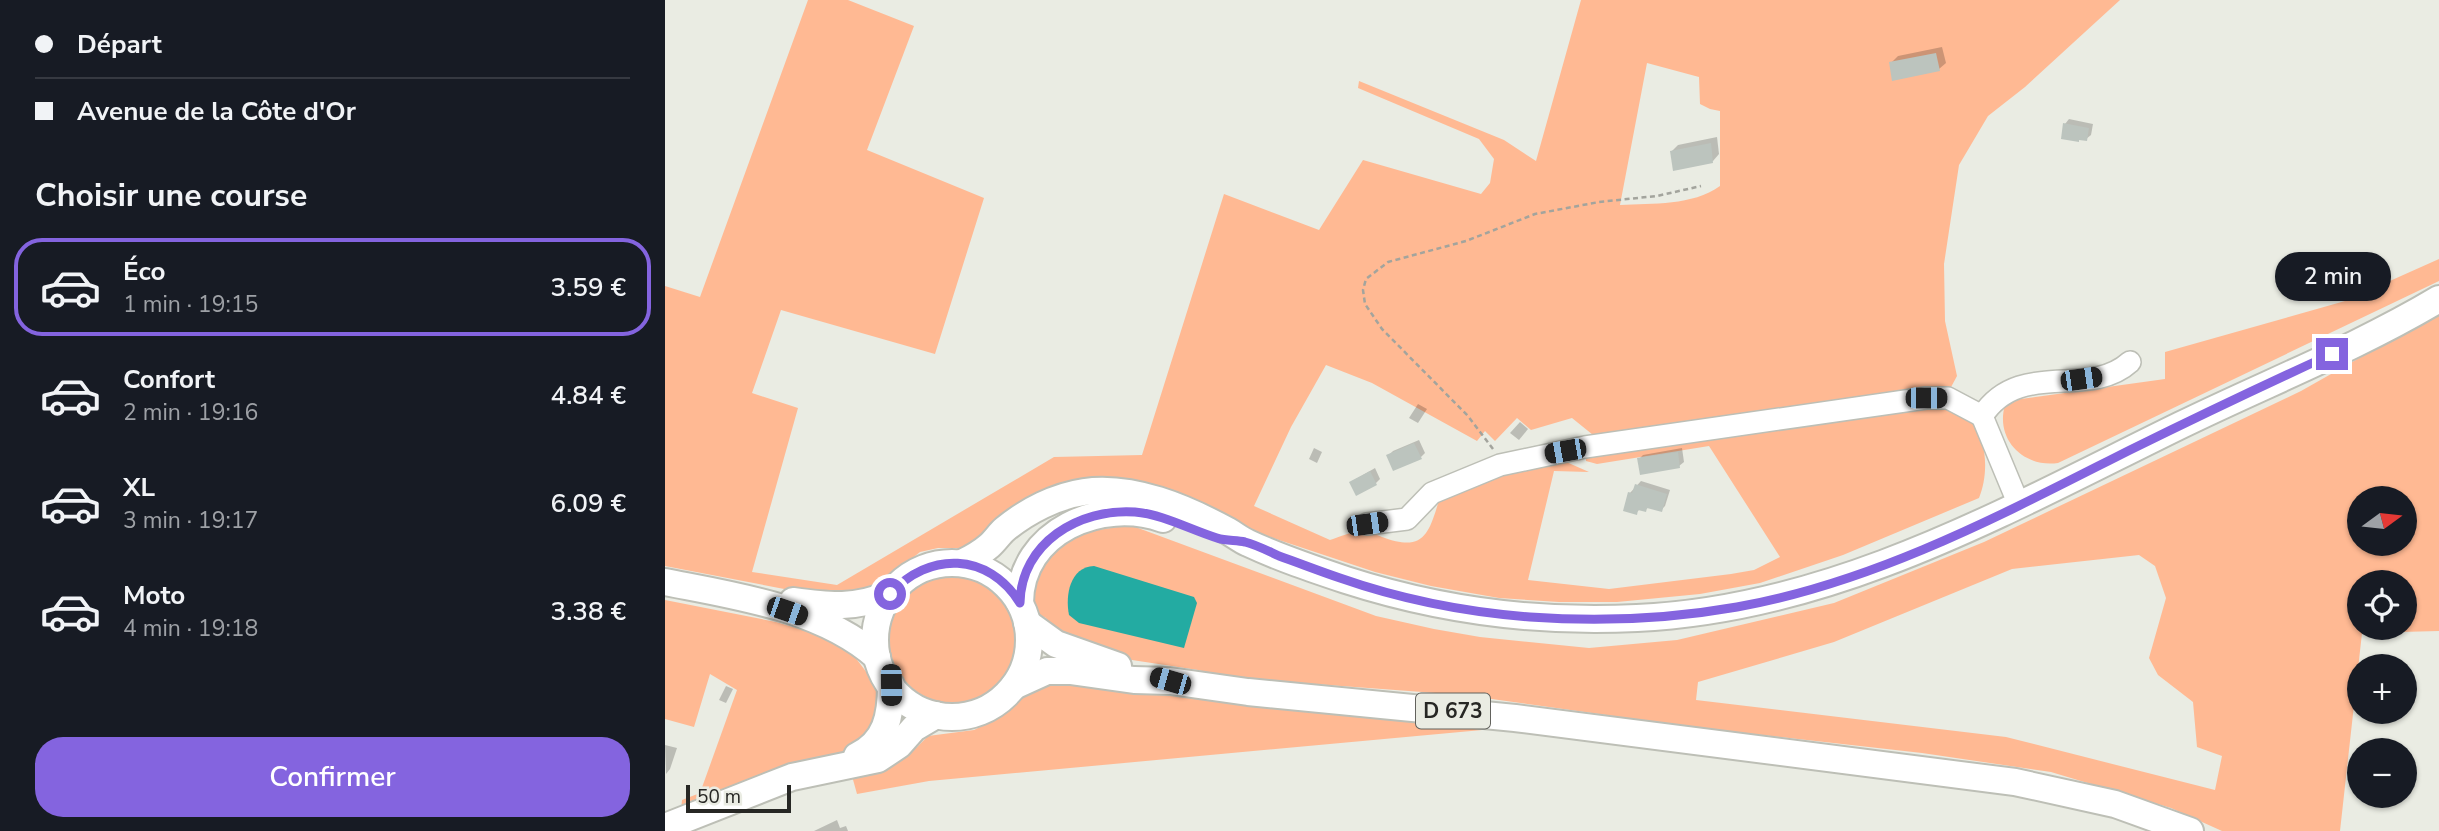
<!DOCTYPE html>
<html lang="fr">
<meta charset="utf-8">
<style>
body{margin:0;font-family:"Nunito Sans",sans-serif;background:#20242c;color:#f1f3f6;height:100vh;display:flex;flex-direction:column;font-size:26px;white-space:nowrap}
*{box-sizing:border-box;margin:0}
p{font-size:23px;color:#9ea1a6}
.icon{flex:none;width:38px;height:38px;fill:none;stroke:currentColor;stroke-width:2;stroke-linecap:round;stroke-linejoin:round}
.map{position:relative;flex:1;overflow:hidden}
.sheet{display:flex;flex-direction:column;background:#171b24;width:665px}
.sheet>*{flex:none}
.banner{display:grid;align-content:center;height:154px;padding:0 35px;background:#171b24}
.needle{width:46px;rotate:75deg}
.controls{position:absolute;left:1682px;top:486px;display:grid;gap:14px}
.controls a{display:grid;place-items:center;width:70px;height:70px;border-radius:50%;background:#171b24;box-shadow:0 2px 5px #0004;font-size:35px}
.scale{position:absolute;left:21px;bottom:18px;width:105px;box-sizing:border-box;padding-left:7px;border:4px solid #272724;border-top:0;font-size:19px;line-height:24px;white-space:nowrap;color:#272724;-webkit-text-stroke:5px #eaece3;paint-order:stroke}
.end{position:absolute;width:32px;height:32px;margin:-16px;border:9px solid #8464df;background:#fff;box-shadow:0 0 0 4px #fff}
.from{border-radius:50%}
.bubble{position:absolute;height:49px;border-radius:24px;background:#171b24;box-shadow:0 2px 5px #0004;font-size:23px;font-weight:600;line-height:49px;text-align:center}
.car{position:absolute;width:21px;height:42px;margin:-21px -10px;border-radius:9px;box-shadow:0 0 5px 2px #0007;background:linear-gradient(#222 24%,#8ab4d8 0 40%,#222 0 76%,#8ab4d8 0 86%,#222 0)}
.banner b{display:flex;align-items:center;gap:24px;height:66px;font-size:26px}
.banner b+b{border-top:2px solid #363941}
.banner i{width:18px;height:18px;background:#f1f3f6}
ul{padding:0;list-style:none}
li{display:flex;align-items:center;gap:21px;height:98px;margin:0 14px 10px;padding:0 21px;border:4px solid transparent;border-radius:28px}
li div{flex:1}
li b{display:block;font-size:26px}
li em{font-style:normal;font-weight:600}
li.selected{border-color:#8464df}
li>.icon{width:63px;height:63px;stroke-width:1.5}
h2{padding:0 35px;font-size:32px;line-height:84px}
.primary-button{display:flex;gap:14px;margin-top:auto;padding:14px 35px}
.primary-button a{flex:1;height:80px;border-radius:28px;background:#8464df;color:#fff;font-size:28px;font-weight:600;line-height:80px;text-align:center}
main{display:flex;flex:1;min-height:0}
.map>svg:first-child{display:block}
.green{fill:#ffb993;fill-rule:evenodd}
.water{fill:#23aba2}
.shadow{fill:#0003}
.building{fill:#bcc4be}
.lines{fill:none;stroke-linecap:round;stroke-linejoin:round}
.minor-casing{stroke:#bdbfb6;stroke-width:24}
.major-casing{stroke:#bdbfb6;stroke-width:30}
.path{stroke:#a3a49d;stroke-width:2.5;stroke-dasharray:5 3.5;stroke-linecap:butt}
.minor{stroke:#fff;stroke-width:21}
.major{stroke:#fff;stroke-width:26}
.route{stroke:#8464df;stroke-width:9}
.labels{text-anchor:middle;stroke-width:7;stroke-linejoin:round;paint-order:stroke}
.shield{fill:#eaece3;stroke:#62625d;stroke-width:2}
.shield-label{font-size:21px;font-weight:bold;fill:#272724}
</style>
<main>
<section class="sheet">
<div class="banner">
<b><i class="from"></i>Départ</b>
<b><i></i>Avenue de la Côte d'Or</b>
</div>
<h2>Choisir une course</h2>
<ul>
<li class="selected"><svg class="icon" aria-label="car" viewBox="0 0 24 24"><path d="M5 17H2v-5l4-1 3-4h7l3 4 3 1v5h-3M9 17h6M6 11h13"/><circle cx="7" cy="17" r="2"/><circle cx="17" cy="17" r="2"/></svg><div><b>Éco</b><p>1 min · 19:15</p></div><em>3.59 €</em></li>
<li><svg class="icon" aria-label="car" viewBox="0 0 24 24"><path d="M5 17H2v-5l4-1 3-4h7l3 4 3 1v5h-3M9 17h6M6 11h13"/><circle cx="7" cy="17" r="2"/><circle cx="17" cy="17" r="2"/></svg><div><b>Confort</b><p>2 min · 19:16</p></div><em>4.84 €</em></li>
<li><svg class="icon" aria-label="car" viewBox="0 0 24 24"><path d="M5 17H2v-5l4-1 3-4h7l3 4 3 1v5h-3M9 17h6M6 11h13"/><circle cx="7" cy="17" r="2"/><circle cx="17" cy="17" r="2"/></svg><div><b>XL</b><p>3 min · 19:17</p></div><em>6.09 €</em></li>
<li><svg class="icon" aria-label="car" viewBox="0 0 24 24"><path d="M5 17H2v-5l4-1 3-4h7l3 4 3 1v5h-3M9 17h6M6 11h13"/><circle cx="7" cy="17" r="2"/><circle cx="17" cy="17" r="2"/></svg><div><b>Moto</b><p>4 min · 19:18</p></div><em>3.38 €</em></li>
</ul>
<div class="primary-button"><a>Confirmer</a></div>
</section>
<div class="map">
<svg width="1774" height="831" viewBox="0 0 1774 831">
<rect width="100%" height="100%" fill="#eaece3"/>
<g class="green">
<path d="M143,0H183L249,26L202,150L319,198L270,354L116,310L87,393L133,408L87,572L172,585L389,457L477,455L559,194L654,230L698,160L816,194L825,183L829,159L814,139L693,88L694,81L839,140L871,161L916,0H1455L1360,87L1323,116L1294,165L1279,264L1280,321L1292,376L1285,389L933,439L907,418L866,430L852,418L830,441L820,431L812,441L707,383L661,365L626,427L589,506L665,540C675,537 687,531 697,531C703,530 711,535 717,537C760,553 764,533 775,497L890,457L924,472L889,471L863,580L944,589L1066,574L1089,570L1115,557L1044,446L932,464L921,461V456L1274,406C1287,409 1299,413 1308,424C1323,442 1323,477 1314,498L1178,555L1095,583L1035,594L952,602H894L834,598L766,586L710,572L605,537L471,483L440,478L308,545L296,548H273L255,552L209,589L161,597L0,566V286L35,297ZM982,63L1034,77L1035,104L1045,109L1055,111V186C1027,206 988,203 955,205Z"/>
<path d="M1774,259V281L1393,463C1358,468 1330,439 1340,405L1356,399L1500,379V352L1680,301Z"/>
<path d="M1774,313V631L1697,633L1675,831H1557L1506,808L1386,772L1257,753L1027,727L798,695L566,678L533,670L467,660L414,642L384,628L381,618L367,611L368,585L379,557L395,544L420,532L465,525L711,616L769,629L815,637L924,648L1012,640L1169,603L1319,542L1636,391ZM1694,499H1740V544H1694ZM1474,555L1490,566L1501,598L1484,658L1493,675L1528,702L1532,747L1557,756L1550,790L1341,737L1031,700L1033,682L1169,642L1347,569ZM1694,583H1740V628H1694Z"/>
<circle cx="288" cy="639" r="64"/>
<path d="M0,600L111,622L152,634L183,648L209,682L215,704L208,731L180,753L16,810L17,800L35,793L72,690L45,674L29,727L0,719Z"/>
<path d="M398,681L817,730L264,781L192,794L187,776L216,771L252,747L263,736L309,730L331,719L356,695L376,685Z"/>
</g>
<path class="water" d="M429,566L529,597L532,603L519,648L414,623L404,615C400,595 405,567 429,566Z"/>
<g class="shadow">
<path d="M1277,47L1281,63L1274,69L1226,63L1233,56Z"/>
<path d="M1404,119L1428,124L1426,135L1421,139L1400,124Z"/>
<path d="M1052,137L1054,154L1048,161L1006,152L1013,145Z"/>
<path d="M753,404L762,409L753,423L744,418Z"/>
<path d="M855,422L863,429L854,440L845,433Z"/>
<path d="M754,440L760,453L756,457L724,455L728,451Z"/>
<path d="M649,448L657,452L652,463L644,459Z"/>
<path d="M1017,448L1019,462L1014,466L974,459L978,455Z"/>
<path d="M710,468L715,479L711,483L686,482Z"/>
<path d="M976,481L1005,490L1000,506L996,510L984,507L980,510L975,509L971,513L965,493Z"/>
<path d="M61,686L68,689L61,703L54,700Z"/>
<path d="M0,745L12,748L5,769L1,774Z"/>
<path d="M172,820L175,828L181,826L183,831H149Z"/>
</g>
<g class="building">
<path d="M1271,53L1275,71L1227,81L1224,62Z"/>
<path d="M1398,123L1424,128L1422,141L1414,140V142L1396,139Z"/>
<path d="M1046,143L1048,163L1008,171L1005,151Z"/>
<path d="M749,443L757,459L728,471L721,455Z"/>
<path d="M1013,452L1015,468L975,475L972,458Z"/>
<path d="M705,471L712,485L691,496L684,482Z"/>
<path d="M970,484L1002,494L997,512L982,508L981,512L973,510L972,515L958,511L963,492L967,493Z"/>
</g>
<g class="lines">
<defs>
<g id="minor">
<path d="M1317,416L1354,505"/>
<path d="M702,524L742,519L767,493L835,465L920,447L1261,398H1283L1317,416C1355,358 1423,400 1465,362"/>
</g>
<g id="major">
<path d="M297,563C307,558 316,553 324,546C330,541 334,534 340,529C362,511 391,496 419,492C468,485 521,508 563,531C570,535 576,540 583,543C615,558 648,569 681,580C774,610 873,623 972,618C1170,609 1342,510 1516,425C1602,383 1692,348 1774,299"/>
<circle cx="287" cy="640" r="77"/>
<path d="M0,582C71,596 157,608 212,657"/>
<path d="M128,601C165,606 190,609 225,594"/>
<path d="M355,603C355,531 437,497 498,519"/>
<path d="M362,623L391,644L453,666"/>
<path d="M349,686L382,671H405L469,680L505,681L583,692L850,718L1350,782L1450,804L1525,831"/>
<path d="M192,756C221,742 226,716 226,685"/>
<path d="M0,827L127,777L213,759L234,745L249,728L271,715"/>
</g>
</defs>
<use href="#minor" class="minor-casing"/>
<use href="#major" class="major-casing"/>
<path class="path" d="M828,449L803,416L717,329L700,304L698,290L701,279L723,262L801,241L870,214L934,202L992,196L1036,186"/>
<use href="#minor" class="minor"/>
<use href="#major" class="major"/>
</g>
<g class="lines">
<path class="route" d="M225,594C264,551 323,552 355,603C356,543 414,508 470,512C497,514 526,530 552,538C561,541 571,540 580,542C592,545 603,551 614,556C634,563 654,571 675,578C735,599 800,612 865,617C934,622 1004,619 1072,607C1212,582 1340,513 1465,450C1532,417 1599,385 1667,354"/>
</g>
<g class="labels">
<rect class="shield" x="751" y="693.5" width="74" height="35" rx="5"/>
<g class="shield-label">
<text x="788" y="718">D 673</text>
</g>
</g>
</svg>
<div class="controls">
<a><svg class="needle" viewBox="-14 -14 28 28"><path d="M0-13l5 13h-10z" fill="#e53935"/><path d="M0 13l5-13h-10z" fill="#9ea1a6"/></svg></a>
<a><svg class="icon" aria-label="locate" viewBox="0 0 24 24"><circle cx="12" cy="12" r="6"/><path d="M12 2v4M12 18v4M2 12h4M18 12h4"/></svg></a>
<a>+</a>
<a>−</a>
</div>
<div class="scale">50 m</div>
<i class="end from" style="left:225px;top:594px"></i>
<i class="end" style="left:1667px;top:354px"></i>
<div class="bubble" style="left:1610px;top:252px;width:116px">2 min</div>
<i class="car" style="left:1416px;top:379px;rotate:82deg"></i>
<i class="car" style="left:1261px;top:398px;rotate:90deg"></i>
<i class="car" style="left:900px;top:451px;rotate:260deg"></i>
<i class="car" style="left:702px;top:524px;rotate:82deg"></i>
<i class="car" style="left:122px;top:611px;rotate:109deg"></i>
<i class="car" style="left:505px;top:681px;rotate:286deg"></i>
<i class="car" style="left:226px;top:685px;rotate:179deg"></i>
</div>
</main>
